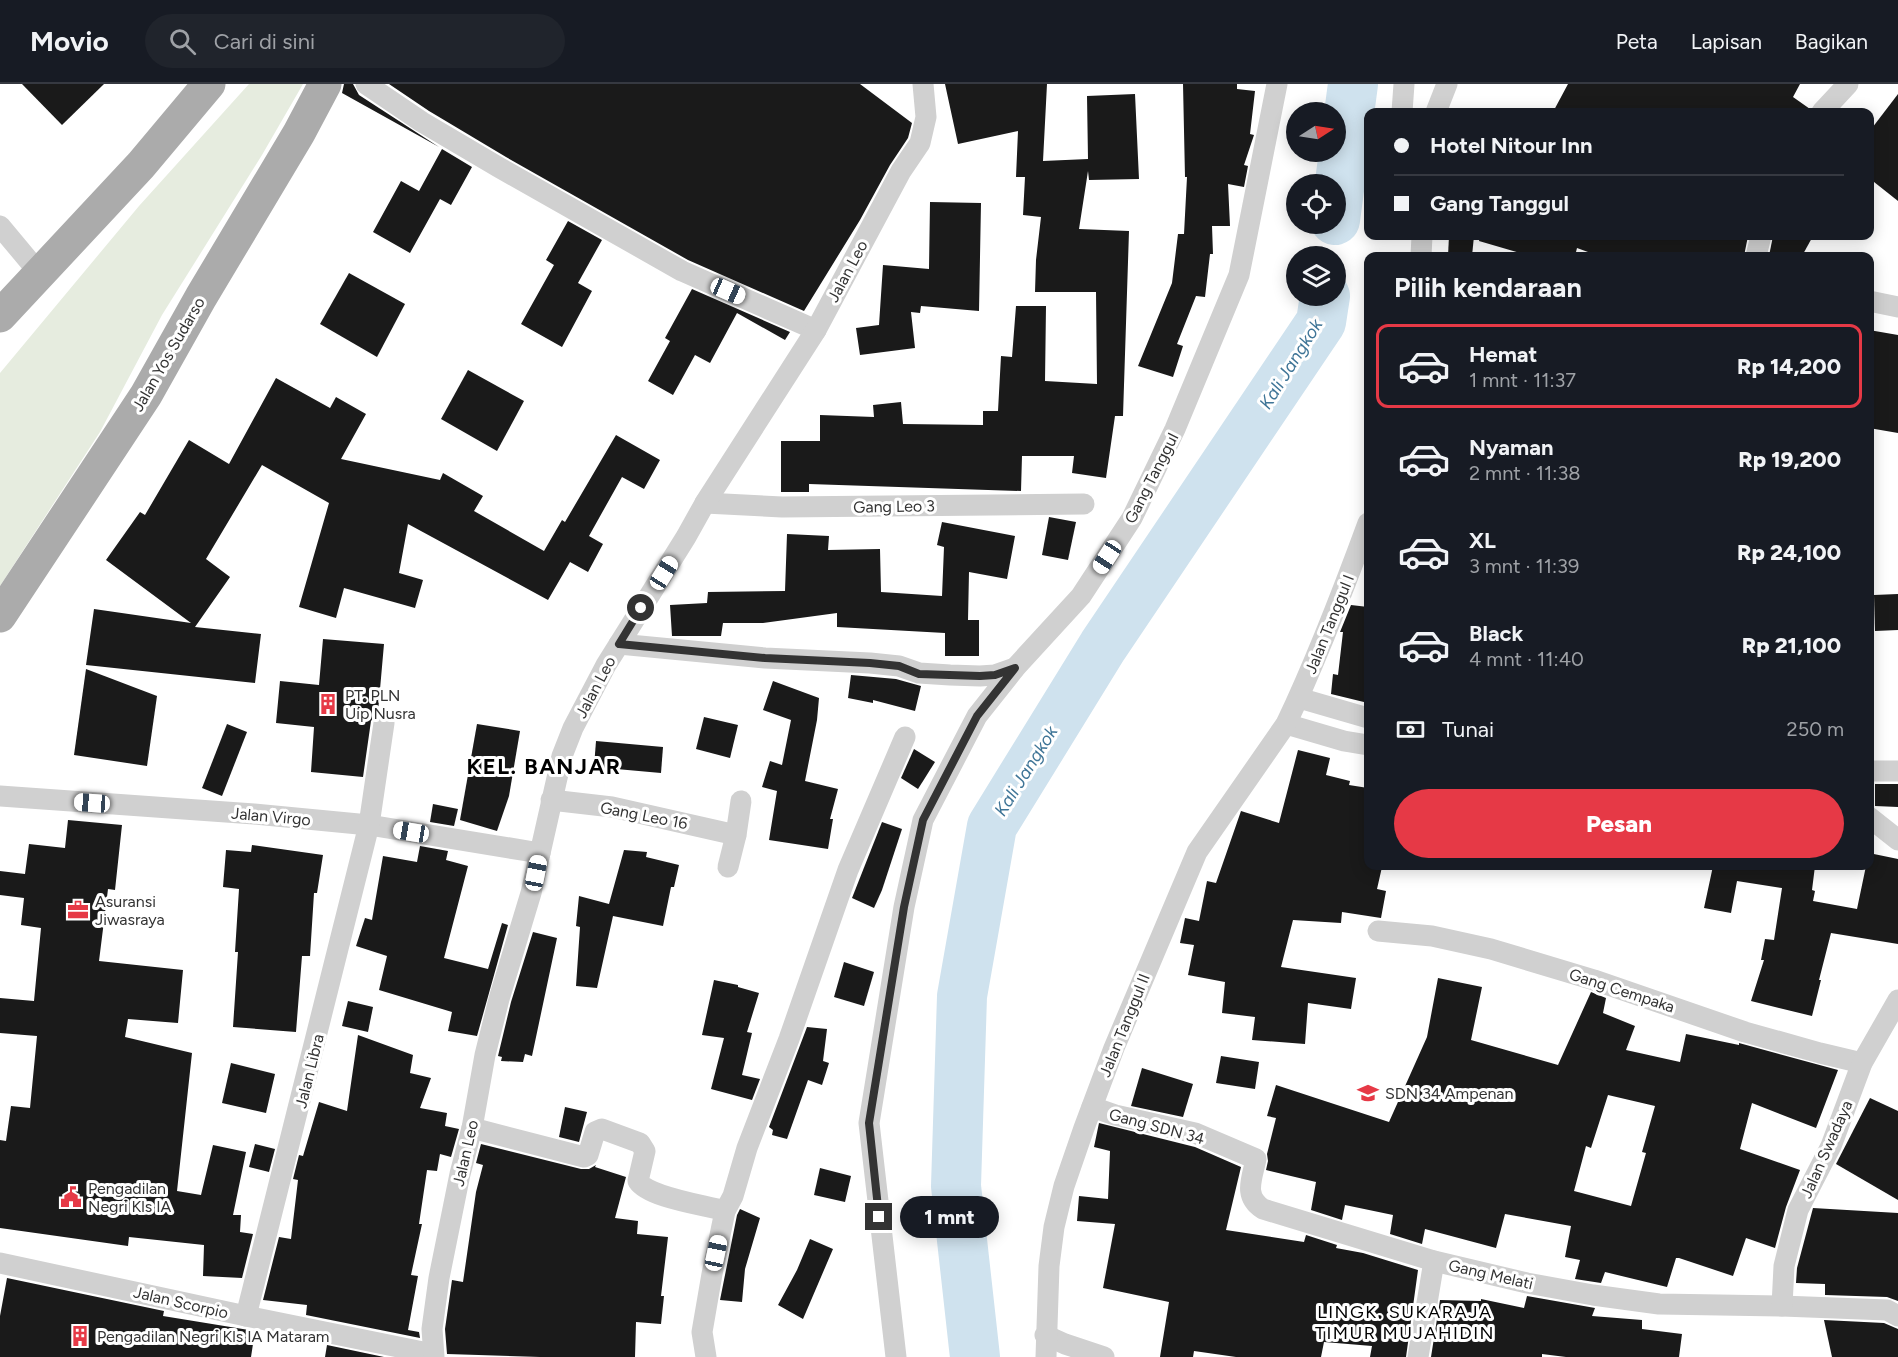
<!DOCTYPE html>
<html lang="id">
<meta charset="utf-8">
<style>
body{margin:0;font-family:Figtree,sans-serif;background:#20242c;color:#f1f3f6;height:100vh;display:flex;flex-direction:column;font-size:22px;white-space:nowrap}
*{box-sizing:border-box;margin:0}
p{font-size:20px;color:#9ea1a6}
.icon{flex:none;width:33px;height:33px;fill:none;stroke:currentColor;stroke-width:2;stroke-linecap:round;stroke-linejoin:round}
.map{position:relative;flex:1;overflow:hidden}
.side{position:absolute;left:1364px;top:168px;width:510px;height:618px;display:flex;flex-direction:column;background:#171b24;border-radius:12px;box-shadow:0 3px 15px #0003}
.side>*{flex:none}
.guide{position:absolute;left:1364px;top:24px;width:510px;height:132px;border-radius:12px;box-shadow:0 3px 15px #0003;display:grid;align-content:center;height:132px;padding:0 30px;background:#171b24}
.needle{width:39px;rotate:78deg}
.controls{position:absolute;left:1286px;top:18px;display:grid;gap:12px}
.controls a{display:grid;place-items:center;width:60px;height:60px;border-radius:50%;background:#171b24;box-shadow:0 3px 15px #0003;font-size:30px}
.end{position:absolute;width:27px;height:27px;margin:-14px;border:8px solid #333;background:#fff;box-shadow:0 0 0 3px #fff}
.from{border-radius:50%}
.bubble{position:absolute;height:42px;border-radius:21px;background:#171b24;box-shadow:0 3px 15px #0003;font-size:20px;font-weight:800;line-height:42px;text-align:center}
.car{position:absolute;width:18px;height:36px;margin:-18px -9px;border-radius:8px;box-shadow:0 0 4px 2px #0007;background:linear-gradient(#fff 24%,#345 0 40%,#fff 0 76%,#345 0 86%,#fff 0)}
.guide b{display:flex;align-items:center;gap:21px;height:57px;font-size:22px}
.guide b+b{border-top:2px solid #363941}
.guide i{width:15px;height:15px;background:#f1f3f6}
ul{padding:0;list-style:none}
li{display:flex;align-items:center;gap:18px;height:84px;margin:0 12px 9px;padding:0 18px;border:3px solid transparent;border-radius:12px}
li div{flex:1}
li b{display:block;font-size:22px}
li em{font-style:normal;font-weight:800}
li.selected{border-color:#e63946}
li>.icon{width:54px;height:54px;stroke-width:1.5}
h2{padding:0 30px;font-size:27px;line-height:72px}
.pay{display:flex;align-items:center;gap:15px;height:66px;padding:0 30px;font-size:22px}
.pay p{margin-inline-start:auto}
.primary-button{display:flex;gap:12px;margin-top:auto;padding:12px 30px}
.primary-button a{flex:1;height:69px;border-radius:36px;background:#e63946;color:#fff;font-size:24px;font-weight:800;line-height:69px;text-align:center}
header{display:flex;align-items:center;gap:36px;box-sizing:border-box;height:84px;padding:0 30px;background:#171b24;border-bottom:2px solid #363941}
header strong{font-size:28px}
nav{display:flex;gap:33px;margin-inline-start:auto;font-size:21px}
.search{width:420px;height:54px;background:#20242c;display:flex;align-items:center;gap:15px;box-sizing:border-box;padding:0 21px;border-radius:33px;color:#9ea1a6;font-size:22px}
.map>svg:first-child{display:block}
.green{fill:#e6ecdf}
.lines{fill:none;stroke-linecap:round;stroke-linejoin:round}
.river{stroke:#cfe2ee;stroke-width:50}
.building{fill:#1a1a1a;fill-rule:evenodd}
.minor{stroke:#d0d0d0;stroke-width:21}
.primary{stroke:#ababab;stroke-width:33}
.route{stroke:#333;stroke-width:8}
.labels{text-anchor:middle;stroke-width:6;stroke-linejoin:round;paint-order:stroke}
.street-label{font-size:16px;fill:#333;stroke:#fff}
.poi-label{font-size:16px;fill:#333;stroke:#fff;text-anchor:start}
.water-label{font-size:18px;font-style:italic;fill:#3f7597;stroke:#fff}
.neighbourhood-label{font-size:18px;letter-spacing:1.5px;fill:#000;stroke:#fff}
.district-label{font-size:22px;font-weight:bold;letter-spacing:1.5px;fill:#000;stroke:#fff}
</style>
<header>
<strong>Movio</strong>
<div class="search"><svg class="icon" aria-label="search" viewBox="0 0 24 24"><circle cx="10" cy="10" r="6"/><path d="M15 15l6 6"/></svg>Cari di sini</div>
<nav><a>Peta</a><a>Lapisan</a><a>Bagikan</a></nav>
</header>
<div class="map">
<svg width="1898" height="1273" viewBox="0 0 1898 1273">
<rect width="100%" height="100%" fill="#fff"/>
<path class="green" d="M249,0H303L262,71L162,231L100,348L0,502V289L139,122Z"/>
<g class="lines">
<g class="river">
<path d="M1335,136L1353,0"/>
<path d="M975,1273L956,1102L962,912L992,742L1103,562L1321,238L1325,212"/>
</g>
</g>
<g class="building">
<path d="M22,0H104L62,41Z"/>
<path d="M344,0H353L359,11L439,63L342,9Z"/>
<path d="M389,0H860L912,39L908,54L890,81L860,136L804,227L688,176L506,73L429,27Z"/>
<path d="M945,0H1047L1043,77L1088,75L1087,12L1135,10L1139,95L1089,96L1088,87L1079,145L1129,147L1123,332H1115L1106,394L1072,389L1074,372H1022L1021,407L809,400V408H781V357H820V331L874,333L873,321L901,318L903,340L983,341V327H998L1001,272L1012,273L1016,222H1046L1045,297L1097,300L1096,208H1035L1036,176L1041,133L1023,131L1025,93H1016L1018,47L958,60Z"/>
<path d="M1183,0H1237V5L1255,7L1250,50L1254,51L1244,81L1248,82L1244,103L1228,100L1230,142H1212L1213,170H1210L1205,213L1196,212L1177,260L1183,262L1173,293L1138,282L1172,199L1178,150H1184L1187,93H1185Z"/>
<path d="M1568,0H1800L1793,13L1810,25V28H1553Z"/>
<path d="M1898,10V117L1869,94V48Z"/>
<path d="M442,65L472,83L451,121L440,115L410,169L373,148L401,97L419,107Z"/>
<path d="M930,118L981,119L979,227L921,222L920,229L911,228L915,264L860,271L856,244L879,241L883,181L929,185Z"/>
<path d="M568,137L602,156L578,199L592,207L562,263L521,240L554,181L546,176Z"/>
<path d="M1449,152H1474L1472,172H1448Z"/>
<path d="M1480,152H1748L1744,172H1599L1577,164L1575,172H1530L1479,157Z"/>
<path d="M1773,152H1813L1802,172H1769Z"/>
<path d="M349,189L405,220L377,273L320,240Z"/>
<path d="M692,205L790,248L785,256L737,229L710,279L695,271L673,311L648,297L670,257L665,254Z"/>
<path d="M1869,246L1898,251V349L1869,344Z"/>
<path d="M468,286L524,317L497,367L441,335Z"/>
<path d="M276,294L330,324L336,313L366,330L341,375L440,396L443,389L483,412L474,427L544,467L562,436L565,438L616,351L660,376L644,405L622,393L589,452L603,460L588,488L570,478L548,516L408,440L399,489L423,496L415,524L344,504L336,534L299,523L329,419L262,381L206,475L230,493L195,543L261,550L255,599L86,581L94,525L191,539L106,476L140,428L145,431L189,356L229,380Z"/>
<path d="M1049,433L1076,438L1068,476L1042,471Z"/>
<path d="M942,438L1015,452L1007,495L969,488L968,536H979V572H945V549L837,543V529L763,539H723L721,552H672L670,521L707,519L708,508L785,507L787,450L829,452L828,466L880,465L881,508L942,512L944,463L937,461Z"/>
<path d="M1898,510V546L1875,547L1874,511Z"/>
<path d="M1351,521L1368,523V619L1331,610L1333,590L1338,591L1343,548H1340Z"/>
<path d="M323,555L384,560L378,628L371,637L363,693L311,688L314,643L276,639L280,597L319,601Z"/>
<path d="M86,585L157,612L147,682L74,671Z"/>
<path d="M851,591L896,595L921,602L915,627L873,616V619L848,614Z"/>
<path d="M773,597L819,614L817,636L805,697L838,705L830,735H833L828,765L769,756L777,707L762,703L770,677L782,681L791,636L763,626Z"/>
<path d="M704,633L738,641L730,674L696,665Z"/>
<path d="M227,640L247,648L222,712L202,704Z"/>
<path d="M477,640L520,647L509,712L497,747L460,736Z"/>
<path d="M596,657L663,663L661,689L594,683Z"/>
<path d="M914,665L935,678L918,705L901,694Z"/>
<path d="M1298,666L1330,674L1326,691L1350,697L1349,701L1368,704V782L1382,783L1377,805L1386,807L1381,834L1342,828L1341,839L1293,836L1281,883L1356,894L1351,925L1308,919L1305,960L1252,956L1255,933L1222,929L1225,898L1188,891L1194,861L1180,859L1185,834L1199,837L1207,797L1216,799L1241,727L1279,739Z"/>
<path d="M1875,700H1898V723L1875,722Z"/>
<path d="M433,720L458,725L454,742L430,738Z"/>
<path d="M68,736L122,741L115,806L108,805L99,877L183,886L178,939L128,935L125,953L192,969L177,1107L201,1111L213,1061L246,1068L233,1131H241L240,1148L253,1150L242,1194L203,1192L204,1161L129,1153L128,1162L0,1144V1056L6,1057L11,1022L30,1024L37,952L0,949V914L34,917L41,844L21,841L24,814L0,811V787L25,790L29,760L65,764Z"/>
<path d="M882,738L902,745L882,806L874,824L852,814Z"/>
<path d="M252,761L323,771L317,809H314L310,872H302L296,948L233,943L238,868H235L239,805L223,803L226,766L251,768Z"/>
<path d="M420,762L448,767L446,776L468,782L444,874L488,885L502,839L508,841L477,952L448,947L452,928L379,906L387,872L356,862L365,834L372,836L383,772L417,778Z"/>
<path d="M624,766L647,768L646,773L679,781L674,803H671L663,842L613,832L597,904L576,902L580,843L576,842L579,812L609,820Z"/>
<path d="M1869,769L1898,775V860L1831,849L1819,896H1821L1812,932L1751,917L1764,876H1761L1765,855L1774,856L1782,804L1737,797L1731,829L1704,824L1713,782H1815L1812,806L1815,807L1813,817L1857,825L1866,782H1869Z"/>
<path d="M533,848L557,854L532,972L525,970L523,978L501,977L502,973L498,972L511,918Z"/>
<path d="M844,878L874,888L864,922L834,913Z"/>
<path d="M1438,894L1482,903L1471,956L1558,981L1591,908L1606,914L1603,929L1635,942L1626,966L1680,978L1686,950L1739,961V959L1838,986L1816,1044L1752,1019L1740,1065L1800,1086L1786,1123L1775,1164L1746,1154L1733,1192L1679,1174H1676L1667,1203L1605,1188L1601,1199L1575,1195L1580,1176L1565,1173L1571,1142L1505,1130L1496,1164L1425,1145L1422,1160L1390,1150L1393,1131L1345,1121L1342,1136L1311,1126L1316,1098L1266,1086L1268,1077L1267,1070L1276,1034L1267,1032L1276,1001L1389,1038L1427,953ZM1608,1011L1655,1022L1642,1068L1646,1069L1631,1122L1574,1107L1586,1062L1591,1064Z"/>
<path d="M714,896L738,901V903L759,909L747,948L752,949L742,991L760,995L752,1016L711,1005L724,954L702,951Z"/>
<path d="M348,917L373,923L368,948L342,942Z"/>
<path d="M807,943L827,945L823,977L829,979L822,1001L808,996L787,1055L772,1051L773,1046L769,1043Z"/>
<path d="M358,951L413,971L410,989L431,994L420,1024L447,1029L445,1042L459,1045L451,1073L440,1070L437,1087L427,1086L419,1140H422L411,1191L418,1192L408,1246L419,1248L420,1254L306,1231L307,1221L263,1216L279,1153L291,1155L298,1096L293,1095L299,1071L303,1072L319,1018L347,1027Z"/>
<path d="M1221,972L1259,978L1255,1005L1216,999Z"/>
<path d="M231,979L275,990L266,1029L222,1019Z"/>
<path d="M1142,984L1193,1000L1183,1033L1131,1022Z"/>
<path d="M1870,1014L1898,1027V1116L1836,1080Z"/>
<path d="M565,1023L587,1028L579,1058L559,1053Z"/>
<path d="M1099,1039L1195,1063L1241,1083L1226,1146L1304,1158L1306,1151L1337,1161L1336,1164L1363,1169L1418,1186L1406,1273H1370L1372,1262L1324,1258L1321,1273H1236L1194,1267L1193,1273H1160L1169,1218L1103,1204L1115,1140L1077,1137L1079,1112L1108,1115L1110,1067L1094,1063Z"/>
<path d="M255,1060L275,1065L269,1088L249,1083Z"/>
<path d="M481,1060L581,1085H589L596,1081L595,1083L626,1093L615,1134L638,1137L637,1150L668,1153L661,1212H664L661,1240L636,1238L635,1273H540L447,1270L445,1245L452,1196L463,1198L476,1108L483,1081L476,1079Z"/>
<path d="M820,1084L851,1092L845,1118L814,1111Z"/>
<path d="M1813,1124L1898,1129V1217L1887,1213L1825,1211V1200L1796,1199L1797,1184Z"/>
<path d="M740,1125L760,1134L745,1185L742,1218L720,1216L737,1131Z"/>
<path d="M810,1155L833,1165L803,1235L778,1221L797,1186Z"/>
<path d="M7,1194L164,1227L163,1232L255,1247L251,1273H0V1232Z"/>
<path d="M1527,1212L1595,1224L1592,1232L1642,1236V1245L1682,1250L1679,1273H1566L1542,1270V1273H1431L1440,1216L1481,1217V1215L1524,1224Z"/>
<path d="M1824,1236L1884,1239L1898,1245V1273H1832Z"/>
<path d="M327,1261L384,1273H325Z"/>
</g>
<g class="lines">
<g class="minor">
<path d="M366,0L422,38L500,84L682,187L816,246"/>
<path d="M1402,28L1404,0"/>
<path d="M1436,28L1447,0"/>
<path d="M1822,28L1848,0"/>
<path d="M0,142L40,190"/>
<path d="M1421,172L1422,152"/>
<path d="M1756,172L1761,152"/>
<path d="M1869,217L1898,223"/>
<path d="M705,419L782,423L1084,420"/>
<path d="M619,560L765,574L870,579L899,582L919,589L950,591L980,592L995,591L1015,584"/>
<path d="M1299,614L1368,634"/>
<path d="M1286,640L1344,657L1368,661"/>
<path d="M1869,687H1898"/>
<path d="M0,712L254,730L369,741L540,769"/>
<path d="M551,716L612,723L736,751"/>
<path d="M1869,733L1898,756"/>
<path d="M728,783L736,751L741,717"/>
<path d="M1378,847L1432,852L1491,865L1594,896L1745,948L1820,969L1862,979"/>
<path d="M1092,1023L1115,1031L1195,1049L1256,1075C1252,1095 1243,1112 1263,1125L1434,1177L1527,1199L1593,1211L1659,1220L1782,1222L1887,1226L1898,1232"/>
<path d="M472,1044L584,1073L588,1071L595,1048L602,1045L640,1059L645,1067L638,1097C649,1114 705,1121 725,1127"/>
<path d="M0,1179L246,1232L433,1270"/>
<path d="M1782,1222L1784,1182L1798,1126L1831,1062L1862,979L1898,916"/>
<path d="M246,1232L369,741L384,639"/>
<path d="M1045,1251L1065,1260L1104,1273"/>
<path d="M434,1273L432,1245L439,1194L460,1090L472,1044L485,971L499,915L531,809L562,672L573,644L606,581L686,453L705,419L816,246L901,87L920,59L926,33L923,0"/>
<path d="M706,1273L702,1248L712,1190L725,1127L733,1112L747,1064L789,955L848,786L905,653"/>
<path d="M896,1273L869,1039L904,823L923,736L977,632L1015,584L1081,512L1132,434L1175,345L1239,191L1277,0"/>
<path d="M1046,1273L1049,1182L1054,1143L1064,1102L1084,1044L1114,964L1197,768L1286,640C1317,575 1343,507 1368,439"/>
<path d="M1418,1273L1434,1177"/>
</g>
<g class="primary">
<path d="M0,232L141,81L209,0"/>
<path d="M0,532L146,311L201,213L299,49L325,0"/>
</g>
</g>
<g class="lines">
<path class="route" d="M641,524L619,560L765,574L870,579L899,582L919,590L980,592L995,591L1015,584L977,632L923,736L904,823L869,1039L879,1133"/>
</g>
<defs>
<symbol id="building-bare" viewBox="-9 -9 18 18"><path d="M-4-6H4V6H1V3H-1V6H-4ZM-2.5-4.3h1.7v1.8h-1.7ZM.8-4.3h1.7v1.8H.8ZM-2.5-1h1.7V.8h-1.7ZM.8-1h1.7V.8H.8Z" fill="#e63946" stroke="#fff" stroke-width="2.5" paint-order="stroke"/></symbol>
<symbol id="office-bare" viewBox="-9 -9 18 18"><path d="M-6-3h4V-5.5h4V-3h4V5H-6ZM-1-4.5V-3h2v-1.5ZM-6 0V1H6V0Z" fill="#e63946" stroke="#fff" stroke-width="2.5" paint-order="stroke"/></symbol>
<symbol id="school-bare" viewBox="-9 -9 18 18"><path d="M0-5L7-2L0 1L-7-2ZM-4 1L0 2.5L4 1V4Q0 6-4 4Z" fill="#e63946" stroke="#fff" stroke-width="2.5" paint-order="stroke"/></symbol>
<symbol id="civic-bare" viewBox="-9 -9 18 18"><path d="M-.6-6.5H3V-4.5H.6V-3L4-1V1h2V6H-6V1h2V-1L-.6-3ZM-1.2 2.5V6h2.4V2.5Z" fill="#e63946" stroke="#fff" stroke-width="2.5" paint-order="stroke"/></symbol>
</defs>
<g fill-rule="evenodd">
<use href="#building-bare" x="313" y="605" width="30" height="30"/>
<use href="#office-bare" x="63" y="811" width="30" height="30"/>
<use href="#school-bare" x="1353" y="994" width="30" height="30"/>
<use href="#civic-bare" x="56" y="1098" width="30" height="30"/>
<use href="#building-bare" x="65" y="1237" width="30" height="30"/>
</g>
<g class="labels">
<g class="street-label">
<text transform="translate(847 187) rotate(-62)" y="6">Jalan Leo</text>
<text transform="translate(168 270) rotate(-60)" y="6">Jalan Yos Sudarso</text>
<text transform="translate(1151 394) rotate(-63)" y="6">Gang Tanggul</text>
<text transform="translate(894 422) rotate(-1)" y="6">Gang Leo 3</text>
<text transform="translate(1329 540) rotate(-68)" y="6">Jalan Tanggul I</text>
<text transform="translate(595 603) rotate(-62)" y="6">Jalan Leo</text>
<text transform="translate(644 731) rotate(11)" y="6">Gang Leo 16</text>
<text transform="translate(271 732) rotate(5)" y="6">Jalan Virgo</text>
<text transform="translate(1622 906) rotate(18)" y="6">Gang Cempaka</text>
<text transform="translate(1124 941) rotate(-68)" y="6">Jalan Tanggul II</text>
<text transform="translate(309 987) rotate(-76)" y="6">Jalan Libra</text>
<text transform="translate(1157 1042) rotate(15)" y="6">Gang SDN 34</text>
<text transform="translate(1826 1065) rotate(-66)" y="6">Jalan Swadaya</text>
<text transform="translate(465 1069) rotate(-77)" y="6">Jalan Leo</text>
<text transform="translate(1491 1190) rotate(13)" y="6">Gang Melati</text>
<text transform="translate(181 1218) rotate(13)" y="6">Jalan Scorpio</text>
</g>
<g class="poi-label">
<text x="345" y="617">PT. PLN<tspan x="345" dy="18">Uip Nusra</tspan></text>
<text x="95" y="823">Asuransi<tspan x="95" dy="18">Jiwasraya</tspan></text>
<text x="1385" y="1015">SDN 34 Ampenan</text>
<text x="88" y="1110">Pengadilan<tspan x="88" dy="18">Negri Kls IA</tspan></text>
<text x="97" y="1258">Pengadilan Negri Kls IA Mataram</text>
</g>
<g class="water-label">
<text transform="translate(1291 280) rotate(-58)" y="6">Kali Jangkok</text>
<text transform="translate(1026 687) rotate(-58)" y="6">Kali Jangkok</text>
</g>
<g class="neighbourhood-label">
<text x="1405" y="1234">LINGK. SUKARAJA<tspan x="1405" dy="21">TIMUR MUJAHIDIN</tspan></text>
</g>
<g class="district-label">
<text x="544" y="690">KEL. BANJAR</text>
</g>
</g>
</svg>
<div class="controls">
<a><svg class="needle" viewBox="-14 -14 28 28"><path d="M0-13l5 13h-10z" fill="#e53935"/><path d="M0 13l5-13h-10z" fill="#9ea1a6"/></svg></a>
<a><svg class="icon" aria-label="locate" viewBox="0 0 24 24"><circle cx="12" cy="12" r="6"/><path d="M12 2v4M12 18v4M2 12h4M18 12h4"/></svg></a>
<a><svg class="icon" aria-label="layers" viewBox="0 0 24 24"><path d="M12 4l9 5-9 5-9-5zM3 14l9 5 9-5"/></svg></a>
</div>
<i class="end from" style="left:641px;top:524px"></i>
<i class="end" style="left:879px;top:1133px"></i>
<div class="bubble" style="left:900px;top:1112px;width:99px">1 mnt</div>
<i class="car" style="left:728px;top:207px;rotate:114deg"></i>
<i class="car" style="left:1107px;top:473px;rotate:213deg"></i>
<i class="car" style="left:664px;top:489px;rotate:32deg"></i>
<i class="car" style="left:92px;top:719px;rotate:274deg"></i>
<i class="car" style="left:411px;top:748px;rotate:279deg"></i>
<i class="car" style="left:536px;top:789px;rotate:11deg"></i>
<i class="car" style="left:716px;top:1169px;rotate:12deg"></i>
<div class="guide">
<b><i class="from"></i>Hotel Nitour Inn</b>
<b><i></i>Gang Tanggul</b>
</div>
<section class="side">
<h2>Pilih kendaraan</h2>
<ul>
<li class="selected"><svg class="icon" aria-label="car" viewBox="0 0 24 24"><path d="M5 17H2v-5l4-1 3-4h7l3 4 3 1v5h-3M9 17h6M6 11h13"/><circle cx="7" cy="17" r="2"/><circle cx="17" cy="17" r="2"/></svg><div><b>Hemat</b><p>1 mnt · 11:37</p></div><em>Rp 14,200</em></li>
<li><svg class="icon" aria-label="car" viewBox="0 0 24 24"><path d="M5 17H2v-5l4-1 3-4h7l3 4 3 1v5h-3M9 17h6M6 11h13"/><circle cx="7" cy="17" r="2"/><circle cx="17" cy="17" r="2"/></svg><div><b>Nyaman</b><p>2 mnt · 11:38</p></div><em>Rp 19,200</em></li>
<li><svg class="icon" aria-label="car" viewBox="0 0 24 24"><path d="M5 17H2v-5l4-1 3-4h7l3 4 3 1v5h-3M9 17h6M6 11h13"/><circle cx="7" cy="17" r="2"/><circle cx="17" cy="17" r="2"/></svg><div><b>XL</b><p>3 mnt · 11:39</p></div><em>Rp 24,100</em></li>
<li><svg class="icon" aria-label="car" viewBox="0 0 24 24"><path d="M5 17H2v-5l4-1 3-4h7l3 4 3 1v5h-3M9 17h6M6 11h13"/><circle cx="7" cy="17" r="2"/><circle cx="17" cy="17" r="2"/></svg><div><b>Black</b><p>4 mnt · 11:40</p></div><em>Rp 21,100</em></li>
</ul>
<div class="pay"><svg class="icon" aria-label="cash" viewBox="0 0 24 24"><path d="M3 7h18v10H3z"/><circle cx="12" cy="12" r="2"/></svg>Tunai<p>250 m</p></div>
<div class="primary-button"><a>Pesan</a></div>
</section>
</div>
